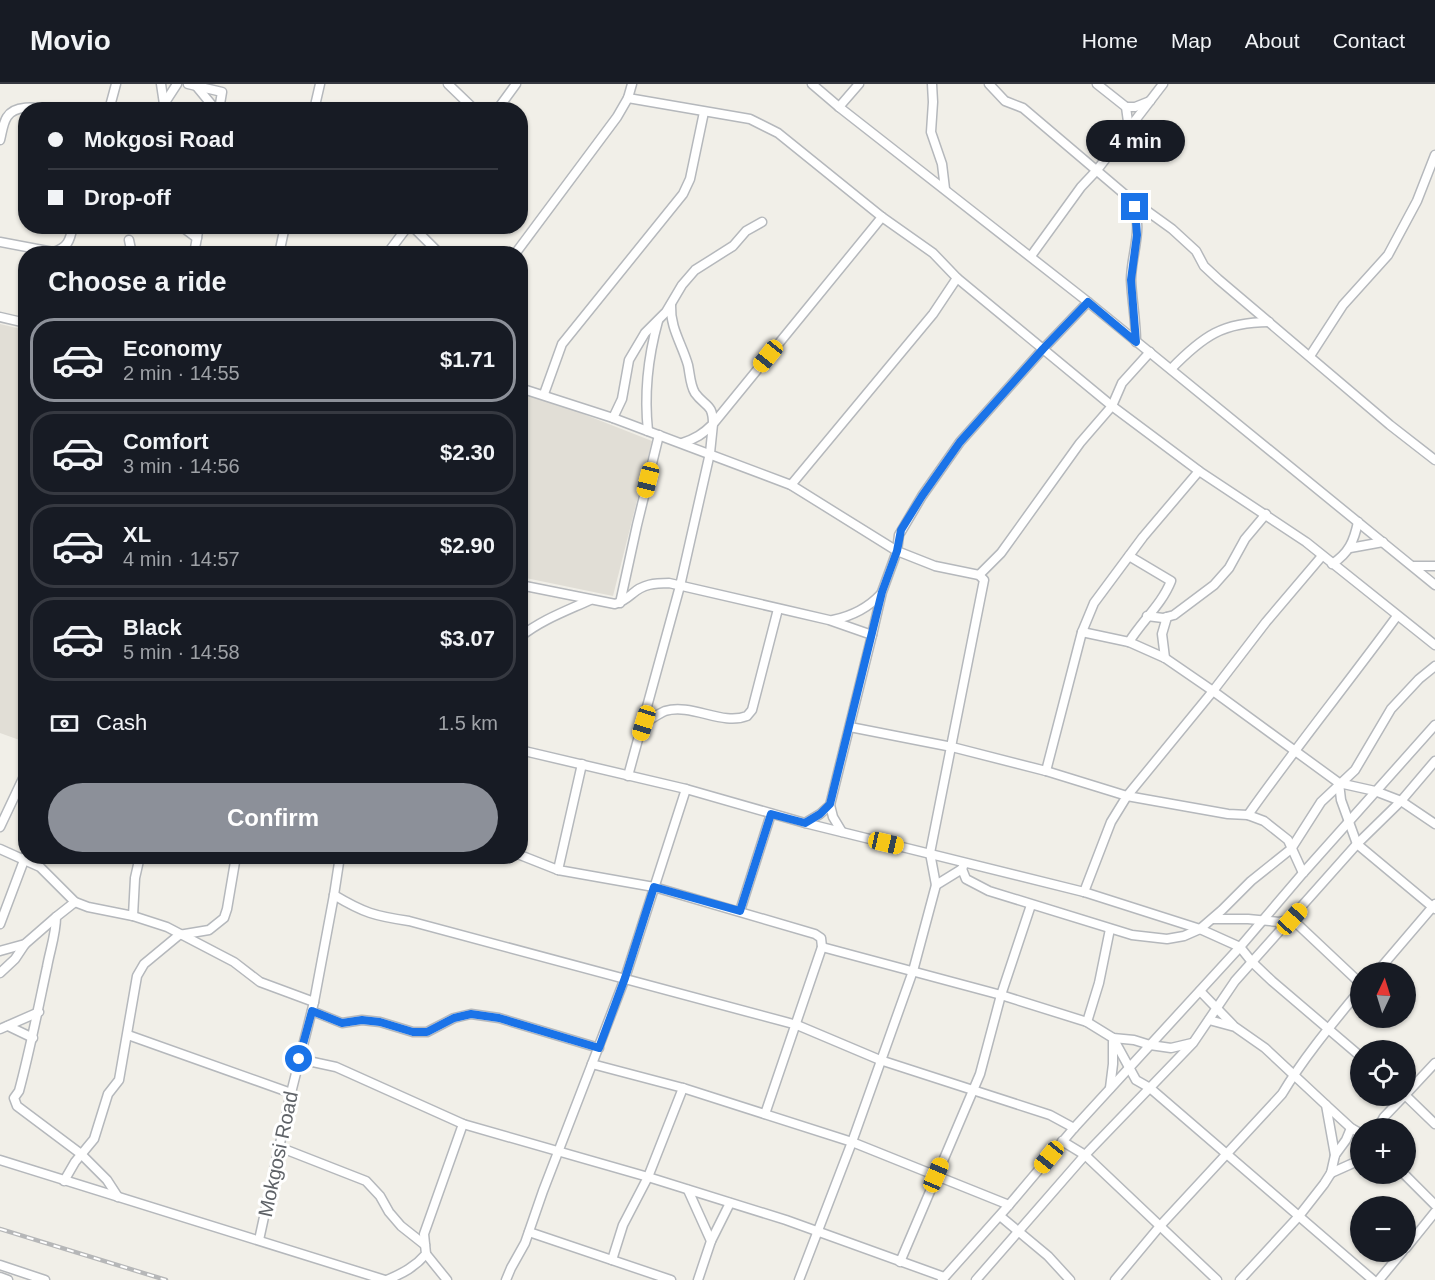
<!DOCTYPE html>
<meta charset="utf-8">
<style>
body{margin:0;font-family:Arial,sans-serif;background:#20242c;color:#f1f3f6;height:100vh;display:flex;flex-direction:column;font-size:22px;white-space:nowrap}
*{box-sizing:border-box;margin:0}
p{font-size:20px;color:#9ea1a6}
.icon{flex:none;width:33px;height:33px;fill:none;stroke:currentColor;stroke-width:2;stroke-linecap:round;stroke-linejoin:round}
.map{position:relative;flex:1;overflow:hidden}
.drawer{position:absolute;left:18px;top:162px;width:510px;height:618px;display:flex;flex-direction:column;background:#171b24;border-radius:24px;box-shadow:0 2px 4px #0004}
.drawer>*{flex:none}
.top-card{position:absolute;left:18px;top:18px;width:510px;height:132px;border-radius:24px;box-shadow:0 2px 4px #0004;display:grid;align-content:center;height:132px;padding:0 30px;background:#171b24}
.needle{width:39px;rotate:4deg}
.fabs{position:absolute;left:1350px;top:878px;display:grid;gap:12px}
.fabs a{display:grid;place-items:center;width:66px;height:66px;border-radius:50%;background:#171b24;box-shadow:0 2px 4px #0004;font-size:30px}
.end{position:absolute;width:27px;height:27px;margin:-14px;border:8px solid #1a73e8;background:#fff;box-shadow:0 0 0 3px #fff}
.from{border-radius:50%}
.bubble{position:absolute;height:42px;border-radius:21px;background:#171b24;box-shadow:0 2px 4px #0004;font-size:20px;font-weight:700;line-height:42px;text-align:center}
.car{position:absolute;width:18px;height:36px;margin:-18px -9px;border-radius:8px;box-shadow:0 0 4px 2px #0007;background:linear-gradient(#f5c518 24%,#345 0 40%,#f5c518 0 76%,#345 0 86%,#f5c518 0)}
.top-card b{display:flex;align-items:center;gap:21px;height:57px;font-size:22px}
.top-card b+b{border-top:2px solid #363941}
.top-card i{width:15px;height:15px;background:#f1f3f6}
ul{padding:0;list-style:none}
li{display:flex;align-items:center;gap:18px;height:84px;margin:0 12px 9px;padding:0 18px;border:3px solid #363941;border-radius:24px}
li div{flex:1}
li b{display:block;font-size:22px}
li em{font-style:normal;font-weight:700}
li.active{border-color:#8c9099}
li>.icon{width:54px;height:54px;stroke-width:1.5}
h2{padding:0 30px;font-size:27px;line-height:72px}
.pay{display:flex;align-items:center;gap:15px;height:66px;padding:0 30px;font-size:22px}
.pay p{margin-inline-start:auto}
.action{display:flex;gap:12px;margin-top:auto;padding:12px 30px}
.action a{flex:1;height:69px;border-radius:36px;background:#8c9099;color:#fff;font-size:24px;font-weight:700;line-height:69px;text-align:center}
header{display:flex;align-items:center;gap:36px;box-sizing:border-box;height:84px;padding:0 30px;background:#171b24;border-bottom:2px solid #363941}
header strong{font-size:28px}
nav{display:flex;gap:33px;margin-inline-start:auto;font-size:21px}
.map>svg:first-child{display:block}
.education{fill:#e1ded6}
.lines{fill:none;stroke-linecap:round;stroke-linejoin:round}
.minor-casing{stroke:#b5b8bc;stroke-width:11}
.minor{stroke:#fff;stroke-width:8}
.rail-casing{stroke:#b6b7b8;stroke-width:4.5}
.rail{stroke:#fff;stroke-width:2;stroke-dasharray:7;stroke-linecap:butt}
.route{stroke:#1a73e8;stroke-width:8}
.labels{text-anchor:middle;stroke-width:6;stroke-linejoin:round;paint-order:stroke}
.street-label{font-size:20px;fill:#5f6368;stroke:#fff}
</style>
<header>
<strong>Movio</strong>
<nav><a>Home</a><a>Map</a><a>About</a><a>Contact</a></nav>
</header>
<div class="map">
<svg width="1435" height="1196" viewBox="0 0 1435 1196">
<rect width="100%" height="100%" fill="#f1efe8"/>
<g class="education">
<path d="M0,240L25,246V658L0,649Z"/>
<path d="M520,309L545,315L652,357L613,512L521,493Z"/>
</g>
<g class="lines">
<defs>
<g id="minor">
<path d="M161,0L164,20L162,26"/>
<path d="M188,0L222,8L219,26"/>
<path d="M448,0L475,26"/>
<path d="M812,0L839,23L1088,218L1435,501"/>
<path d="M932,0L933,18L931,48L942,80L945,105"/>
<path d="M989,0L1005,17L1023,24L1129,114L1172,145L1196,167L1204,182L1218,195L1390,341L1435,376"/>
<path d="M1097,0L1126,23L1129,45"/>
<path d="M197,3L216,26"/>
<path d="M628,14L750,35L778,49L882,133L933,169L957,194L1112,322L1199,387L1306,458L1435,561"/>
<path d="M164,20L177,0"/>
<path d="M839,23L859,0"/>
<path d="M1126,23H1135L1150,17"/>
<path d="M109,26L116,0"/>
<path d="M314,26L320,0"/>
<path d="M497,26L516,0"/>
<path d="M0,56C2,48 3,39 7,33C16,18 44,25 58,26"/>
<path d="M1131,117C1145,142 1131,170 1131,196C1132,217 1136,237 1136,258"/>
<path d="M181,142L197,154"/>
<path d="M412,142L440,170"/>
<path d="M129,156L132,170"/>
<path d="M0,158L53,168C68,164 70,156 73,142"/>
<path d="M194,170L199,142"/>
<path d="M279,170L285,142"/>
<path d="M387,170L408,142"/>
<path d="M515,170L617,33L628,14L632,0"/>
<path d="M1031,172L1081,103L1097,86L1163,0"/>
<path d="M671,221C670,244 682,260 688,281C690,290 690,301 695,309C705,323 713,319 713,340C703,350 695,355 682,359"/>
<path d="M0,233L26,239"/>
<path d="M1310,272L1343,221L1388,171L1417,117L1435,71"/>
<path d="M1171,285C1203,252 1223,238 1269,238"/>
<path d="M520,304L613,334L791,401L897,467L935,482L979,491L984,496L930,769L936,801L913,887L852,1058L799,1196"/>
<path d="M544,310L562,260L683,110L690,95L704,28"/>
<path d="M613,334L622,315L629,276L645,249L666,228L682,201L695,186L733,162L746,147L762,138"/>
<path d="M648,347C644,310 648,273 658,237"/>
<path d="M791,401L933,230L957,194"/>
<path d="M1350,464L1383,458"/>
<path d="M1129,472L1171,497C1162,520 1142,537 1129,558"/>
<path d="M1332,480C1349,469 1354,457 1358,438"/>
<path d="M1414,482H1435"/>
<path d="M979,491L1001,469L1080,359L1112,322L1122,299L1150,268"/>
<path d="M520,501L615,520C622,518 626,515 632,510C643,500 655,499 669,499L829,536L872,551L830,721L833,733L842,748"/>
<path d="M620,519L637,441L659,351"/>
<path d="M1147,532L1163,534L1174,531L1214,501L1229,484L1245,455L1266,430"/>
<path d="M833,536C852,532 868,524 881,510"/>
<path d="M1082,548L1129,558L1165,574L1213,607L1339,699L1375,707L1401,717L1435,740"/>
<path d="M872,551L882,508L897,467L899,451L922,412L960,358L1043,265L1088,218"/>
<path d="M520,553C541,536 566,527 590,516"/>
<path d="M1165,574L1162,550L1167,533"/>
<path d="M644,639C650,636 658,630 665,627C692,619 722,642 747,632L752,626L778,525"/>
<path d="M850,643L952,663L1046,687L1127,712L1111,738L1084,808"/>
<path d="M520,666L686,705L805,739L1084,808L1200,845L1240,863L1252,878L1272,897L1360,972"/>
<path d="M582,680L558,786L654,803L815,850L821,854L822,863L765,1030"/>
<path d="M1046,687L1082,548L1094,519L1143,453L1199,387"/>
<path d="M628,692L680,502L710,369L713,340L882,133"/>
<path d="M1339,699L1341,716L1357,760L1435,825"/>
<path d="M1127,712L1213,607L1266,538L1322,472"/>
<path d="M1127,712L1228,730L1248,731L1264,737L1288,756L1303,789"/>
<path d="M1248,731C1296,663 1348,599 1397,532"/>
<path d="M805,739L820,730L830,721"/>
<path d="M0,743L26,688"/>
<path d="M0,765L40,783L75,818L88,823L133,832L167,843L234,878L260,898L314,918"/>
<path d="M520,771L558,786"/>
<path d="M327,772L339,775"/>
<path d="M962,785L966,795L989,807L1132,851L1167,855L1184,852L1200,845L1222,826L1251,797L1291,765L1321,718L1355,686L1391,625L1419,595L1435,582"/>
<path d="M936,801L962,785L964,780"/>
<path d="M334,811C364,829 375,832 409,837L797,941L880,976L1050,1031L1074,1044"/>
<path d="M75,818L56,833C56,850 50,866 47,883C38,925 30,966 19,1007L14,1014L17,1022L81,1070L107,1096L118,1113"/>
<path d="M740,827L771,730"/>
<path d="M133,832L135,794L140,772"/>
<path d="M1213,835H1248L1279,838L1291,835"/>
<path d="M1292,835L1360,899"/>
<path d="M0,840L26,771"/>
<path d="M822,863L1001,911L1087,938L1113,954L1134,956L1150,961L1171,964L1192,959"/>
<path d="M0,867L25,860L56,833"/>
<path d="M1377,888L1435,820"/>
<path d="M0,889L15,875L25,860"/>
<path d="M1200,907L1233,941"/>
<path d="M312,927L342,939L362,936L380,938L413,948H427L454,934L471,930L499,934L599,964"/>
<path d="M1209,936L1235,943L1265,964L1326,1021L1335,1071"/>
<path d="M1087,938L1099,899L1110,845"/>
<path d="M8,942L33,954"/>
<path d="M0,945L39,928"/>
<path d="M128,951L291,1009"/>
<path d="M1113,954L1136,996L1150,1004L1373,1196"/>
<path d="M299,975L336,983L463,1040L648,1093L786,1136L944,1193"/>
<path d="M592,980L625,894L686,705"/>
<path d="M1110,1004L1113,980V958"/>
<path d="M1406,1010L1435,979"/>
<path d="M1405,1011L1435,1040"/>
<path d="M1326,1021L1351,1044L1360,1049"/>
<path d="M1378,1044L1384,1033L1405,1011"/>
<path d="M1062,1057L1085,1071L1217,1196"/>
<path d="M279,1063L366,1097L380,1112L389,1128L401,1142L425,1161"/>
<path d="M0,1076L385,1196"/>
<path d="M1331,1089L1360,1076"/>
<path d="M1403,1089L1435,1121"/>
<path d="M64,1097L75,1078L94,1055L108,1010L119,996L137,892L144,880L179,851L209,846L224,834L227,825L236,772"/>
<path d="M688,1106L711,1157L698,1196"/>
<path d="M1000,1132L1048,1172L1070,1196"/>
<path d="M529,1148L671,1196"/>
<path d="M259,1156L291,1009L314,918L334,811L340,772"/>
<path d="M711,1157L730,1119"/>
<path d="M1406,1164L1435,1128"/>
<path d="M426,1170L447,1196"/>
<path d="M612,1176L623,1141L648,1093L683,1004"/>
<path d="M900,1178L980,990L1001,911L1031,821"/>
<path d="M0,1181L45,1196"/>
<path d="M0,1193L8,1196"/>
<path d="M387,1196C403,1189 415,1183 426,1170L424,1150L463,1040"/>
<path d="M506,1196L511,1184L525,1159L543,1107L592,980L683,1004L852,1058L1009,1121"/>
<path d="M942,1196L1009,1121L1074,1044L1240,863L1303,789L1435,641"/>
<path d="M976,1196L1085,1071L1193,959L1235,897L1357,760L1401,717L1435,677"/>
<path d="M1115,1196L1160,1142L1282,1010C1304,973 1332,940 1360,906"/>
<path d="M1240,1196L1299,1132L1324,1100L1331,1089L1335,1071L1346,1056L1351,1044"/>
<path d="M1379,1196L1403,1167"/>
</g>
</defs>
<use href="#minor" class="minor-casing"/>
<use href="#minor" class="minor"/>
<defs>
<path id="rail" d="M0,1145L166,1196"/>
</defs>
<use href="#rail" class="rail-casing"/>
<use href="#rail" class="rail"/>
</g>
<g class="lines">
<path class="route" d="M299,975L312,927L342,939L362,936L380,938L413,948H427L454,934L471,930L499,934L599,964L625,894L654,803L740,827L771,730L805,739L820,730L830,720L882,508L897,467L901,446L922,412L960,358L1043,265L1088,218L1136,258L1131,196L1137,151L1135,123"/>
</g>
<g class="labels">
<g class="street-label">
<text transform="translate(278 1070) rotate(-78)" y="7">Mokgosi Road</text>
</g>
</g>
</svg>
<div class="fabs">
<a><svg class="needle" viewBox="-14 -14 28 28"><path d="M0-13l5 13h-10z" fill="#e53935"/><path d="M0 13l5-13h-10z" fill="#9ea1a6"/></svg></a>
<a><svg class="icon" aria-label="locate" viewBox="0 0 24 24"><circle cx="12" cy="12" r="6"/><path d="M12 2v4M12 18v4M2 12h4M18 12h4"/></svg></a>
<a>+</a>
<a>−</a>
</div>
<i class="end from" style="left:299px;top:975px"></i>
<i class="end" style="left:1135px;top:123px"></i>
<div class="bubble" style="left:1086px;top:36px;width:99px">4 min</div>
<i class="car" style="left:768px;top:272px;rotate:219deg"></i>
<i class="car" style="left:648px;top:396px;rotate:194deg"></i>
<i class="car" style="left:644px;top:639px;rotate:197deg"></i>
<i class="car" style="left:886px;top:759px;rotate:103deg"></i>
<i class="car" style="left:1292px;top:835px;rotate:42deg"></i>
<i class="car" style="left:1049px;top:1073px;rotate:219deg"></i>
<i class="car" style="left:936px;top:1091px;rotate:23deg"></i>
<div class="top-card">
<b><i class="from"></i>Mokgosi Road</b>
<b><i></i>Drop-off</b>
</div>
<section class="drawer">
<h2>Choose a ride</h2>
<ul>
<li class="active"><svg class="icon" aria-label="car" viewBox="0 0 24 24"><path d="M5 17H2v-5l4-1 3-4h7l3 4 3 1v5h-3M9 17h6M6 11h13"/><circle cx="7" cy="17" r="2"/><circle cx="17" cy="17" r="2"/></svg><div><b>Economy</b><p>2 min · 14:55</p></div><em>$1.71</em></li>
<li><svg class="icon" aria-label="car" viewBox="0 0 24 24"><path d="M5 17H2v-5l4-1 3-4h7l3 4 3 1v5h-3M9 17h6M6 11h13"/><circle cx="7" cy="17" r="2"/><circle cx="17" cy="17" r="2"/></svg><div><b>Comfort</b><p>3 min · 14:56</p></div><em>$2.30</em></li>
<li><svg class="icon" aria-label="car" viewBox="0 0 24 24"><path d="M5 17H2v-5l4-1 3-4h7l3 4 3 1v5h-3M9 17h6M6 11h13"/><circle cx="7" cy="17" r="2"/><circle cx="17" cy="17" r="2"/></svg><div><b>XL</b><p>4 min · 14:57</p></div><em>$2.90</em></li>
<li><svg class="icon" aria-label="car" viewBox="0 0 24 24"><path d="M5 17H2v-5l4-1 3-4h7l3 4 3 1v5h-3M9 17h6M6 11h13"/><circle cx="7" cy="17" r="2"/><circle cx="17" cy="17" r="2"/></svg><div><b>Black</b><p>5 min · 14:58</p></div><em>$3.07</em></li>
</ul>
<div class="pay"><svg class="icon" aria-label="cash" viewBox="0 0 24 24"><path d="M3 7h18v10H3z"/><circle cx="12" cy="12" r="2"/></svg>Cash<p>1.5 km</p></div>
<div class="action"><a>Confirm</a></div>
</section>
</div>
